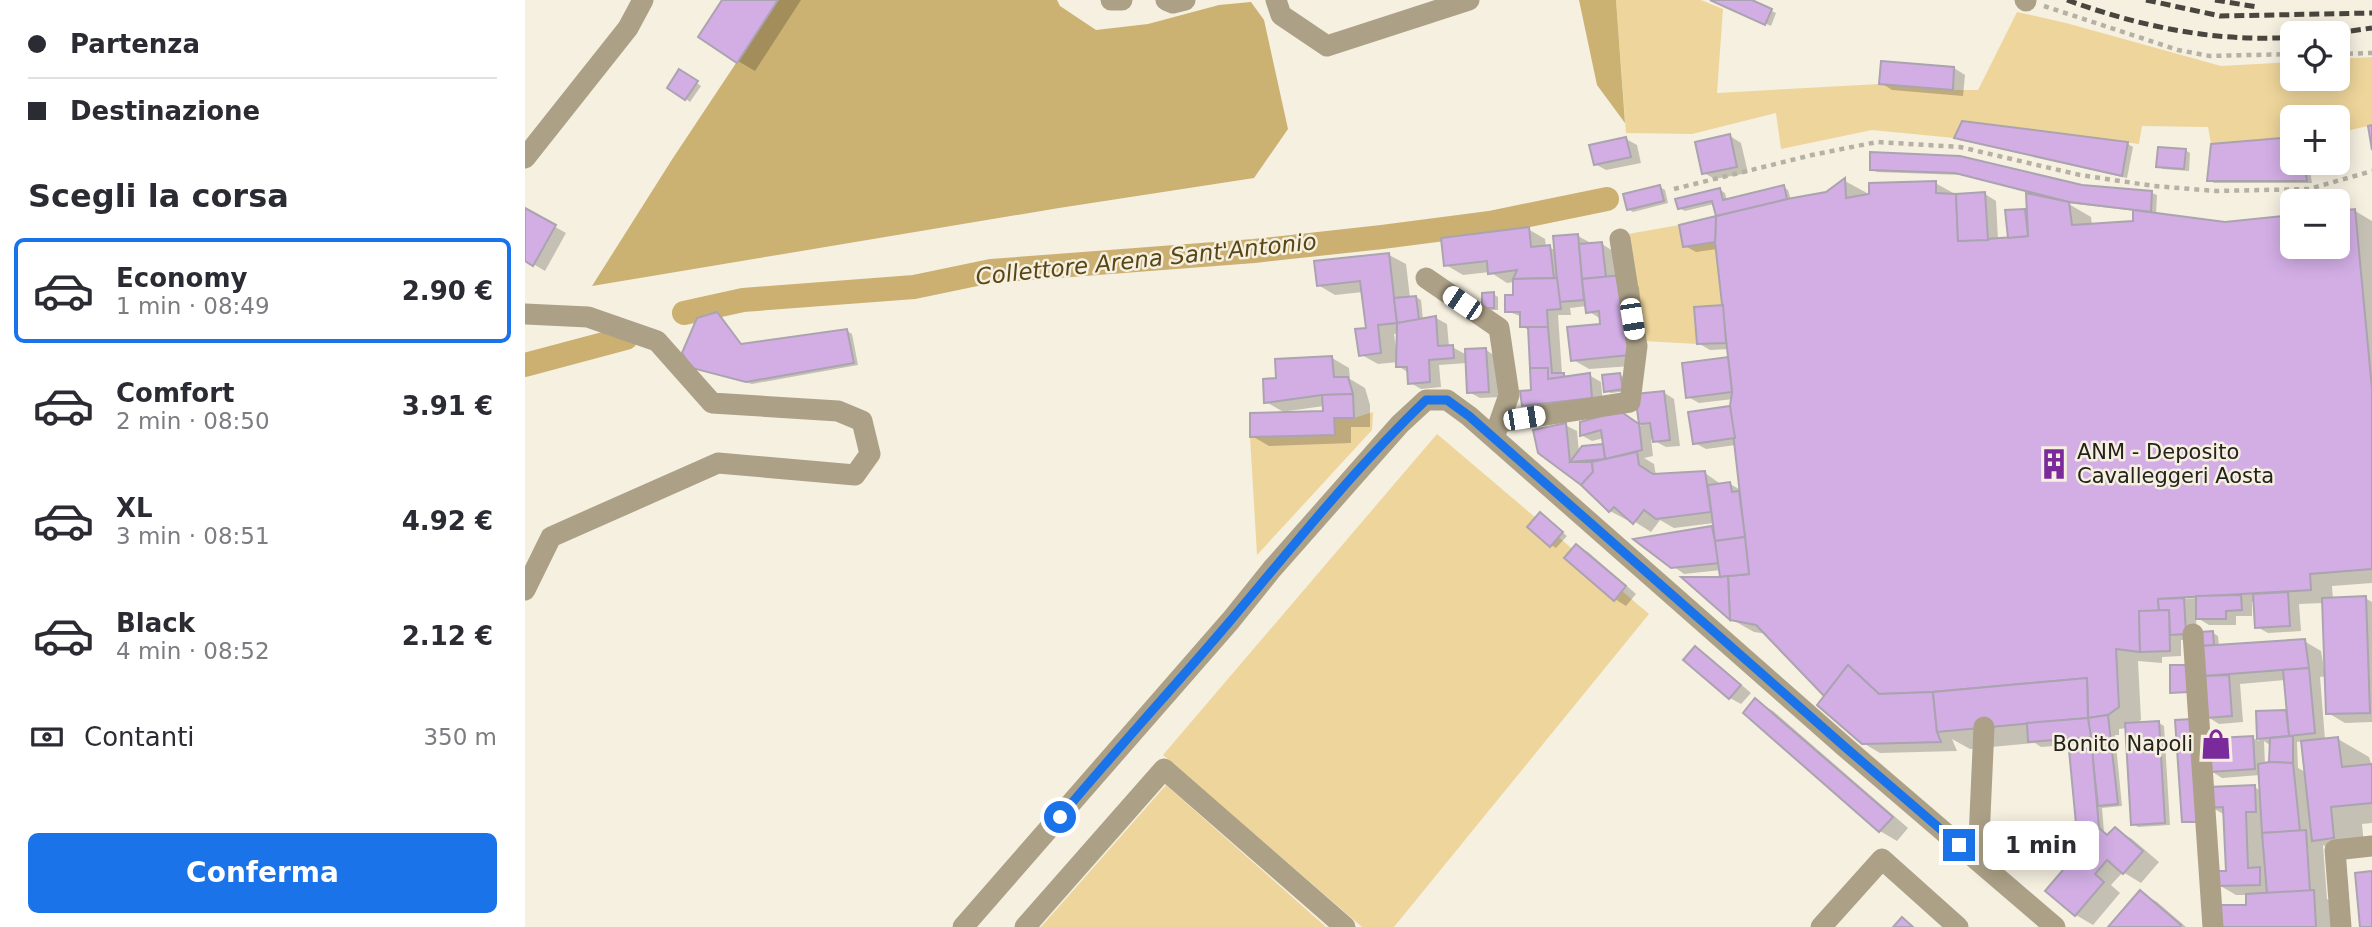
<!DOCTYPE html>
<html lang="it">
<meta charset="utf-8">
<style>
body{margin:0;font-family:"DejaVu Sans",sans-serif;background:#f7f7f7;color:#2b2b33;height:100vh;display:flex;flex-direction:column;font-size:26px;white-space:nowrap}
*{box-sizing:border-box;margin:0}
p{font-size:23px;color:#7c7c81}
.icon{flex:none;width:38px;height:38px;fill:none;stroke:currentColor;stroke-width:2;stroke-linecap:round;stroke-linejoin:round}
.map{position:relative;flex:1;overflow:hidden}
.drawer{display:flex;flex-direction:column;background:#fff;width:525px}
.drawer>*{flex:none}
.hud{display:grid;align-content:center;height:154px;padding:0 28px;background:#fff}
.fabs{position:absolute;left:1755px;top:21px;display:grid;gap:14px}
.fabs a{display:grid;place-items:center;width:70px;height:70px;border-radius:10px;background:#fff;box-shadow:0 4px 18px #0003;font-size:35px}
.end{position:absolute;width:32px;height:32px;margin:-16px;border:9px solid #1a73e8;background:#fff;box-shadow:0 0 0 4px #fff}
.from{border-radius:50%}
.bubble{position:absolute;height:49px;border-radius:10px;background:#fff;box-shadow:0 4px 18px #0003;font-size:23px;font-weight:600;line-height:49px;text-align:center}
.car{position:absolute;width:21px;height:42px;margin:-21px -10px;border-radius:9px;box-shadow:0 0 5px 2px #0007;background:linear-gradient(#fff 24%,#345 0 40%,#fff 0 76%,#345 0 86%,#fff 0)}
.hud b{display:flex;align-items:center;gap:24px;height:66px;font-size:26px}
.hud b+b{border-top:2px solid #e1e1e2}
.hud i{width:18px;height:18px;background:#2b2b33}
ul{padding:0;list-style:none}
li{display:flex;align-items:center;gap:21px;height:105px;margin:0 14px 10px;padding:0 14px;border:4px solid transparent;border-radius:10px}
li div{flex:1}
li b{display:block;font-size:26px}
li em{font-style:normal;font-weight:600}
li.on{border-color:#1a73e8}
li>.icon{width:63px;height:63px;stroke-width:1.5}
h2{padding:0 28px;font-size:32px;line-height:84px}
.pay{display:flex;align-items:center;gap:18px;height:77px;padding:0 28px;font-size:26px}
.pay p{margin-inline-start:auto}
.action{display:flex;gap:14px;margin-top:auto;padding:14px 28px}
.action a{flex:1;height:80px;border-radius:10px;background:#1a73e8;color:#fff;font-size:28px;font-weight:600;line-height:80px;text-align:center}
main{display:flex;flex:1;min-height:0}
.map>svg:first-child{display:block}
.green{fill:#eed59b}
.forest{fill:#cbb172}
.shadow{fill:#0003;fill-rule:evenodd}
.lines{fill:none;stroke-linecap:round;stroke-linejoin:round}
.canal{stroke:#cbb072;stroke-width:24}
.building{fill:#d2aee5;stroke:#aba3b0;stroke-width:2}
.path{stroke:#b6b1a5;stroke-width:4.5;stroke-dasharray:5 5;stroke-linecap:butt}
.minor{stroke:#aca187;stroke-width:21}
.rail{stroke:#49463f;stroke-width:5;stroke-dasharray:10 5;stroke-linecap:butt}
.route{stroke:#1a73e8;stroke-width:9}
.labels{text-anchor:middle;stroke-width:5;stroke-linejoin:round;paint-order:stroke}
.poi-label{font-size:21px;fill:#24221c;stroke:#f6f0e1;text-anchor:start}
.water-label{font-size:23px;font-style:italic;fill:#584615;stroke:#f6f0e1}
</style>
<main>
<section class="drawer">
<div class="hud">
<b><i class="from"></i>Partenza</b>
<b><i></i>Destinazione</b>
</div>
<h2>Scegli la corsa</h2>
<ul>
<li class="on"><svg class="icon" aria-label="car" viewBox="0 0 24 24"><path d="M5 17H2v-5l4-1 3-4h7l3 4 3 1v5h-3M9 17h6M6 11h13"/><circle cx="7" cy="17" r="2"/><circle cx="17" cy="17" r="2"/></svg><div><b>Economy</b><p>1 min · 08:49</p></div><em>2.90 €</em></li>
<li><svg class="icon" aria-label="car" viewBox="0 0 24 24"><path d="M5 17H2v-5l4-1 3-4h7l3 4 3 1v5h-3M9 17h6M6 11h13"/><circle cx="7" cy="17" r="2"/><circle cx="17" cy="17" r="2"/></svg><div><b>Comfort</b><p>2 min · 08:50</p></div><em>3.91 €</em></li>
<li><svg class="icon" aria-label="car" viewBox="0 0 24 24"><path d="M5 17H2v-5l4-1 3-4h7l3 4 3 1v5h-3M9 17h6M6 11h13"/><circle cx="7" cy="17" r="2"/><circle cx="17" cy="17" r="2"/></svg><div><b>XL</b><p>3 min · 08:51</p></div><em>4.92 €</em></li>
<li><svg class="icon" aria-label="car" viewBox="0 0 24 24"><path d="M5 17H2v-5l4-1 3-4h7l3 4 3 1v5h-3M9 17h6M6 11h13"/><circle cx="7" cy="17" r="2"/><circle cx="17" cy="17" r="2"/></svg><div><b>Black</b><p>4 min · 08:52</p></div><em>2.12 €</em></li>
</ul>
<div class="pay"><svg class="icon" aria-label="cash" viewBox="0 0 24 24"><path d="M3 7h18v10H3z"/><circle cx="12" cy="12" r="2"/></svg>Contanti<p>350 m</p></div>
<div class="action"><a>Conferma</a></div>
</section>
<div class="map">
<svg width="1847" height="927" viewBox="0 0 1847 927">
<rect width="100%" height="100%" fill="#f6f0e1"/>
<g class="green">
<path d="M1091,0H1176L1198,9L1192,93L1354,84L1427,90H1453L1492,12L1541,23L1696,66L1767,62L1768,79H1813V59L1847,57V125L1813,133V117H1768L1767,137L1686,144L1683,127L1617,126L1614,144L1437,121L1429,138L1347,130L1256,149L1251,113L1167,134L1101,133Z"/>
<path d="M1154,225L1158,247L1190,242L1199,309L1169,308L1172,344L1119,341L1103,234Z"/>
<path d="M848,412L847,430L732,555L725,437L810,434L809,418H829Z"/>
<path d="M912,434L1124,614L869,927H837L638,755Z"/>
<path d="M641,785L801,927H516Z"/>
</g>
<g class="forest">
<path d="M253,0H532L535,6L571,30L623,24L694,5L726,2L739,20L763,129L729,178L534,208L67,286L148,158Z"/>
<path d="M1054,0H1091L1100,123L1072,85Z"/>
</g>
<g class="shadow">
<path d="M199,0H276L230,71L213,61Z"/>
<path d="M1188,0H1223L1251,13L1246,26Z"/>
<path d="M1429,68L1440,75L1438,96L1367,90L1356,83Z"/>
<path d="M155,71L176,86L165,102L161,99Z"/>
<path d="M1438,123L1603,144L1608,147L1602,178L1436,140L1431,138Z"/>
<path d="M1813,135L1822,137V172L1785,171L1787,183H1689L1684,180L1768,163H1813Z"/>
<path d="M1205,136L1216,143L1223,173L1190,179L1179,173Z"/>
<path d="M1101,139L1112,145L1116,163L1081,170L1070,164Z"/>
<path d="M1660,150L1665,153L1664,171L1638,169L1633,166Z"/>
<path d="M1347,154L1556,187L1627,193L1632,195L1631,214L1768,247H1813V212L1830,211L1847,221V583L1807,586L1808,599L1840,598L1847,602V722L1820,723L1803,713L1802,676L1795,677L1800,740L1813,739L1844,757L1847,766V823L1837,824L1840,856L1820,858L1798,845L1802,899L1806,901L1807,927H1698L1723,907V895H1711L1694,885L1703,873L1700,815L1686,807L1729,787L1736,791L1735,775L1697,778L1686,771L1695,760L1728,738L1734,741L1733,713L1763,712L1760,680L1715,684L1718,722L1694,724L1683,717L1677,634L1688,633L1693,636L1694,646L1779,641L1796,651L1799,668H1801L1799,603L1774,604L1776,631L1743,633L1732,627L1730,602H1727V616H1711V625H1684L1671,617L1672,640H1656V656L1637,657V663L1613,661L1616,720L1611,724L1634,723L1639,726L1645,825L1613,827L1608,824L1602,728L1594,729V735H1590L1597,806L1577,808L1579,833L1584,836L1590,829L1607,839L1634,862L1616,883L1598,872L1586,885L1595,893L1568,925L1551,915L1523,890L1541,870L1569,750L1568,743L1516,747L1510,743L1445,749L1427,739L1432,751L1355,753L1338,743L1302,696L1243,634L1229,632L1206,619L1196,570L1159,574L1113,540L1190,528L1189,523L1149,528L1135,520L1126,532L1104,518L1102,520L1085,511L1057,484L1015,452L1040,425L1052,431L1054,453L1080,446L1079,438L1067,441L1056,435L1107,419L1116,426L1112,396L1138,392L1149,399L1155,446L1141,447L1126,439L1128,456L1119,458L1129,464L1131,476L1180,473L1197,485L1205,484L1216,490L1211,445L1181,449L1170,443L1206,407L1208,399L1174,403L1163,397L1202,359L1205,361L1204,349L1185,350L1173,343L1199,307L1192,249L1171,252L1160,246L1193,217L1189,204L1160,211L1154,208L1195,190L1200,193L1202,200L1258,187L1263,190L1266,200L1302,194L1320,181L1342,193V196L1410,183L1432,195L1460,194L1471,201L1473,240L1484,239L1500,210L1504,213L1503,192L1436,175L1352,172L1347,169ZM1542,203L1610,211V223L1567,225L1566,217ZM1673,595V598L1624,601V598ZM1739,741L1745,745L1753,765H1740ZM1778,741L1782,773L1773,768L1772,742Z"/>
<path d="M1135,187L1140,190L1143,203L1108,212L1103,209Z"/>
<path d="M0,210L41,233L20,271L0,259Z"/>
<path d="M1003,229L1020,239L1021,247L1031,250L1053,236L1064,242V245L1077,244L1088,251L1097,277L1114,287L1120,365L1064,369L1047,359L1077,326L1076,319L1063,311L1062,306L1045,308L1046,315H1033L1037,374L1046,378L1064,375L1076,382L1078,404L1010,411L998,405L1007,392L1005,331L997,326V317L982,311L990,296L989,282L982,283L965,272L938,275L921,265Z"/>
<path d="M864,255L881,264L885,298L891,297L896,300L898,320L911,318L922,324L924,347H927L942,355L961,350L972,357L974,397L955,398L944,392L942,363L914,365L916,387L896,389L884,382V373L873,366V362L853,364L835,354L843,329L838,292L810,295L793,285ZM874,333L873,348H871L869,334Z"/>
<path d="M968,294L973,297V310H964L958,307Z"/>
<path d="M191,314L197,317L218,346L322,331L327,334L333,365L227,384L174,370Z"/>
<path d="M807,358L824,368L825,379L840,388L845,405V427H826V443L744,446L727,436L762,414L741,402L753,380ZM799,406V413L763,414V411Z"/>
<path d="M1095,375L1100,378L1102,391L1086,393L1080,390Z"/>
<path d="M1020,518L1042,536L1031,548L1026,545Z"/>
<path d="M1052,546L1063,552L1111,594L1101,606L1090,599Z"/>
<path d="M1170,649L1182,655L1226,693L1216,704L1205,698L1161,660Z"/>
<path d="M1231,701L1248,711L1383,828L1372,841L1355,831L1220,713Z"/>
<path d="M1615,892L1632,902L1661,927H1586Z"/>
</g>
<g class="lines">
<g class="canal">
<path d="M159,313L218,300L389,287L466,271L729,251L857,237L965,223L1082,199"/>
<path d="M0,365L101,338"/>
</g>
</g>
<g class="building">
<path d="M197,0H253L212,63L173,37Z"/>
<path d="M1185,0H1227L1247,9L1240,25Z"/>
<path d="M1356,61L1429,67L1428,90L1354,84Z"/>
<path d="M154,69L173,81L160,100L142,88Z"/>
<path d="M1437,121L1603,142L1597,176L1429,138Z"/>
<path d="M1847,125V150L1843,126Z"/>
<path d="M1813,133H1818V170L1780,169L1782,181H1682L1686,144L1768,137V163H1813Z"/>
<path d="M1205,134L1212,167L1177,174L1170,142Z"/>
<path d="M1101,137L1106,157L1069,165L1064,145Z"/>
<path d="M1633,147L1661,149L1659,169L1631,167Z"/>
<path d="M1345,152L1435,156L1557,185L1627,191L1626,212L1544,202L1430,173L1345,170Z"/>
<path d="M1320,178L1321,198L1344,194V183L1411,181V193L1431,194L1433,241L1503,236L1501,193L1544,202L1547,225L1608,221V210L1700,222L1768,215V247H1813V211L1830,209L1847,389V569L1785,574L1786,590L1633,599L1634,611H1614L1615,652L1591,649L1594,707L1583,715L1563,718L1562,678L1408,692L1354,694L1323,665L1299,696L1231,625L1205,620L1203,576L1224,574L1205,406L1207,392L1190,242L1191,216L1262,199L1301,192Z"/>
<path d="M1135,185L1139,201L1102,210L1098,194Z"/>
<path d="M1259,185L1262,199L1191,216L1187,201L1153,209L1150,199L1195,188L1198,200Z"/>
<path d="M1460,192L1463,240L1433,241L1431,194Z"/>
<path d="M0,208L31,225L8,266L0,261Z"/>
<path d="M1500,209L1503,236L1483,238L1480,210Z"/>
<path d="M1191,216L1190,242L1158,247L1154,225Z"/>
<path d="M1004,227L1006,247L1025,245L1029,278L988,279L992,270L963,274L962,261L919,266L916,238Z"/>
<path d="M1053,234L1059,300L1034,302L1028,236Z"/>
<path d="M1077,242L1081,277L1057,279L1054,244Z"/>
<path d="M864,253L872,323L853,325L856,353L834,356L830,329L841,328L835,281L792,286L789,261Z"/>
<path d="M1097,275L1104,355L1046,361L1042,327L1075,324L1074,311L1061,313L1057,279Z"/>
<path d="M1032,278L1036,309L1022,310L1023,327H995V312H980V295H988V279Z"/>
<path d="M969,292V308H957V293Z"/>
<path d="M891,296L894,320L872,323L869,298Z"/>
<path d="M1198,305L1201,343L1172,344L1169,307Z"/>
<path d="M192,312L216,344L322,329L329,363L221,382L167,368L157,353L172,318Z"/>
<path d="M911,316L913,346L928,345L929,358L904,360L905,382L883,384L882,367H871L872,323Z"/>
<path d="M1003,327H1023L1027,373H1039V378L1023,379V368H1005Z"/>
<path d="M961,348L964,392L942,393L940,349Z"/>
<path d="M807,356L809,377H823L828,394L797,395L739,403L738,379L751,378L750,359Z"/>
<path d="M1203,357L1207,392L1161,398L1157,363Z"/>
<path d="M1005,368H1023V379L1065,373L1067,398L997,406L995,391L1006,390Z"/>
<path d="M1095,373L1098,389L1079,392L1077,375Z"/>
<path d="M1139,391L1145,440L1128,442L1125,423L1114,424L1110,394Z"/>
<path d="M828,394L829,418H809L810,435L725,437V413L798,411L797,395Z"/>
<path d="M1205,406L1210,438L1168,444L1163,412Z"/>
<path d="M1095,411L1114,424L1117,450L1080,459L1076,430L1055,436V422Z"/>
<path d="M1041,423L1045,462H1067L1068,472L1056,485L1013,453L1008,430Z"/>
<path d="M1078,444L1080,459L1045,462L1057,446Z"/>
<path d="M1112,452L1114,465L1128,474L1180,471L1186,512L1131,519L1119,510L1108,524L1089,507L1084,512L1056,485L1068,472L1067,462Z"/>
<path d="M1205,482L1207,492L1214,491L1220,537L1190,541L1183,485Z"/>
<path d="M1015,512L1038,532L1025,547L1002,527Z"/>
<path d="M1187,526L1194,563L1146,568L1108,539Z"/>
<path d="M1220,537L1224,574L1195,577L1190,541Z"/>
<path d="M1051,544L1101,586L1089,601L1039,558Z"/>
<path d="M1203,576L1205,620L1156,577H1195Z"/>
<path d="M1763,592L1765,626L1730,628L1728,594Z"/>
<path d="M1716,595L1717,610L1701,611V619H1671V596Z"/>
<path d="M1841,596L1845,713L1801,714L1797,598Z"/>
<path d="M1659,598L1661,634L1645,635L1644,610L1634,611L1633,599Z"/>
<path d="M1644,610L1645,651L1615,652L1614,611Z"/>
<path d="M1688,631L1689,645L1676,646L1675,632Z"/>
<path d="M1780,639L1784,668L1679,676L1676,646Z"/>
<path d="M1170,646L1216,685L1204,699L1158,660Z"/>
<path d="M1323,665L1354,694L1408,692L1412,732L1416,742L1337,744L1292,705Z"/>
<path d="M1645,665H1662L1663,692L1645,693Z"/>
<path d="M1784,668L1790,733L1764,736L1758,670Z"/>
<path d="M1704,675L1707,716L1681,718L1679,676Z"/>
<path d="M1562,678L1563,718L1412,732L1408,692Z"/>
<path d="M1230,698L1368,817L1354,832L1218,713Z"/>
<path d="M1761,710L1764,736L1732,739L1731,711Z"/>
<path d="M1583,715L1593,804L1573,806L1563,718Z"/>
<path d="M1563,718L1566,737L1503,742L1502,723Z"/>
<path d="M1667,719L1674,822H1657L1650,720Z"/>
<path d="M1634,721L1640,823L1606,825L1600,723Z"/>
<path d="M1728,736L1730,769L1684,772L1683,759L1694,758L1692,738Z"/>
<path d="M1768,736V763L1744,762L1745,738Z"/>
<path d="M1813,737L1817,767L1847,764V803L1806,807L1809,838L1787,841L1776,741Z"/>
<path d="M1567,748L1574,828L1538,870L1522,856L1551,824L1544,750Z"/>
<path d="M1744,762L1768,763L1775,831L1737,833L1733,764Z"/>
<path d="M1730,785L1731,812H1721L1723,868L1735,867V885L1692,886V871H1701L1698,807L1684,808L1683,787Z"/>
<path d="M1590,827L1618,851L1598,874L1582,860L1570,874L1579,882L1550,916L1520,891L1574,828L1582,835Z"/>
<path d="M1781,830L1785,891L1742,894L1737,833Z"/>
<path d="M1847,871V927H1835L1830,873Z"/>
<path d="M1615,890L1656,925L1655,927H1583Z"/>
<path d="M1789,890L1791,927H1696L1695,905H1721V894Z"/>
<path d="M1377,917L1388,927H1368Z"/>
</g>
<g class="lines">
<g class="path">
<path d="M1519,6L1653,50L1685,56L1768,54"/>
<path d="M1813,54L1847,53"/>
<path d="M1149,189L1287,155L1352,142L1435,147L1555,175L1629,186L1691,191L1784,189L1847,171"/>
</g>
<g class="minor">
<path d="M586,0H597"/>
<path d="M641,0L648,3L660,0"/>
<path d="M751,0L756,15L802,46L944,0"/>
<path d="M1500,0L1501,1"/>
<path d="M0,158L103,28L118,0"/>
<path d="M901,278L974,328L984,395L971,432"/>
<path d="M0,314L63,317L132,341L187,403L313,411L337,421L345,454L330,475L193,463L26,537L0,590"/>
<path d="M975,422L1105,402L1112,346L1095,239"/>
<path d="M1668,634L1688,927"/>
<path d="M1453,861L1459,727"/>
<path d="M438,927L706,620L747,569L875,424L901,400H922L944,416L1320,747L1530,927"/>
<path d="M500,927L639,769L820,927"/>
<path d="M1296,927L1357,859L1433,927"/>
<path d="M1816,927L1810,850L1847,846"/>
</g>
<g class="rail">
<path d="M1542,0C1613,26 1692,43 1768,37"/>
<path d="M1621,0L1695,16L1847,13"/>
<path d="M1690,0L1732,7"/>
<path d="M1811,33L1847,28"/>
</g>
</g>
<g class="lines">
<path class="route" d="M535,817C591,750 650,686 706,620C769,545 830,468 901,400H922L944,416L1320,747L1434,845"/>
</g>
<defs>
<symbol id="building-bare" viewBox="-9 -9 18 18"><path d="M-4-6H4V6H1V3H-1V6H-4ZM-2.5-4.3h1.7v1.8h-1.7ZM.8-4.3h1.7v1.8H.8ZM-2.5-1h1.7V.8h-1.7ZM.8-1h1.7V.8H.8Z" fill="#7a2a9b" stroke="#f6f0e1" stroke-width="2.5" paint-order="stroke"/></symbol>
<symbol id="shop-bare" viewBox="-9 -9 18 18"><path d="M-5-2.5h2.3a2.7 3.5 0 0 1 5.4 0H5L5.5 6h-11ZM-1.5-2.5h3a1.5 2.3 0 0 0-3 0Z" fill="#7a2a9b" stroke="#f6f0e1" stroke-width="2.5" paint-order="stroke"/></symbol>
</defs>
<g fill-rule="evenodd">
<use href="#building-bare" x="1507" y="442" width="44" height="44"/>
<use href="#shop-bare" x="1669" y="722" width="44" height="44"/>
</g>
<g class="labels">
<g class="poi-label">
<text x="1552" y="459">ANM - Deposito<tspan x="1552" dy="24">Cavalleggeri Aosta</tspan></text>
<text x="1668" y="751" text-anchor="end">Bonito Napoli</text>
</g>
<g class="water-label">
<text transform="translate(621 259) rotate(-6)" y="8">Collettore Arena Sant'Antonio</text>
</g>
</g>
</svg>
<div class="fabs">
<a><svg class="icon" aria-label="locate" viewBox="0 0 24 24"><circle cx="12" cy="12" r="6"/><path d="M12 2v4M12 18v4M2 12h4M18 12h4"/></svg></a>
<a>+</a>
<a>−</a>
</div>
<i class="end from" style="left:535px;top:817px"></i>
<i class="end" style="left:1434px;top:845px"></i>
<div class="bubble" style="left:1458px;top:821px;width:116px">1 min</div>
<i class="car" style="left:937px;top:303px;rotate:304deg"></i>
<i class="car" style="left:1107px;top:319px;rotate:171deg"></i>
<i class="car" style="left:999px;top:418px;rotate:81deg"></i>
</div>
</main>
